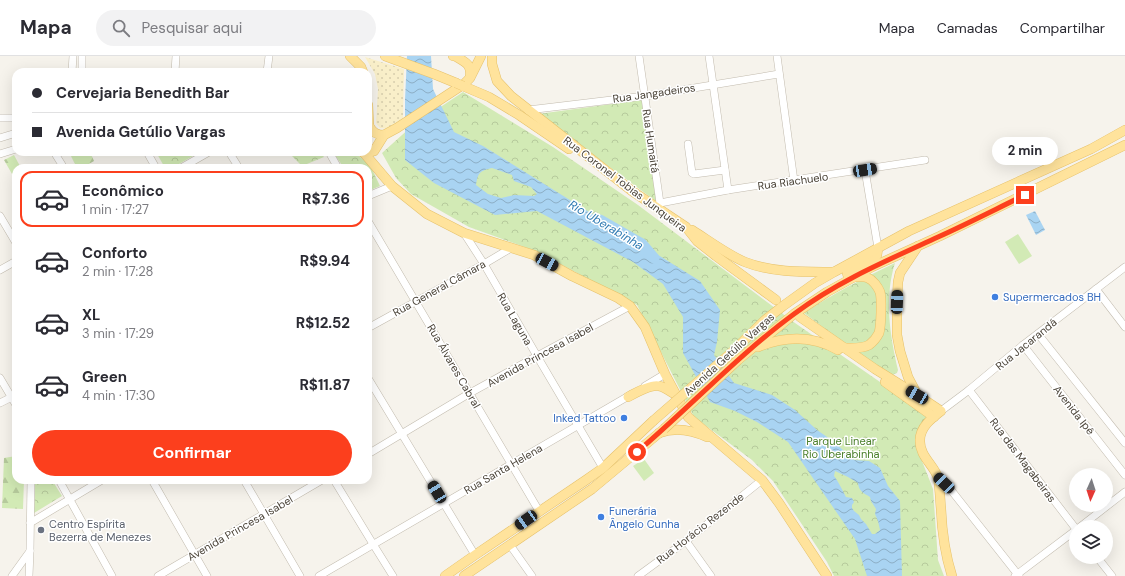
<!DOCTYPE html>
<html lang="pt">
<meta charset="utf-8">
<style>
body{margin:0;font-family:"DM Sans",sans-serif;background:#f2f2f3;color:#2b2b33;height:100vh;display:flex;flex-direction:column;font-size:15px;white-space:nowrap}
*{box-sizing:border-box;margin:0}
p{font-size:13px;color:#7c7c81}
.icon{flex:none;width:22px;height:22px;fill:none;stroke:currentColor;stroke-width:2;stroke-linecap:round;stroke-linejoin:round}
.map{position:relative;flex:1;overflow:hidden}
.side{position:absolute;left:12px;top:108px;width:360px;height:320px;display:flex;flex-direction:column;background:#fff;border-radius:12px;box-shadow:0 4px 16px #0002}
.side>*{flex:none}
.guide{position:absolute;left:12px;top:12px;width:360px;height:88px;border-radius:12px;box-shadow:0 4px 16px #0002;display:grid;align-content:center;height:88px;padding:0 20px;background:#fff}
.needle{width:26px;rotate:183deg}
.fabs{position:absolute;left:1069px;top:412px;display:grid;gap:8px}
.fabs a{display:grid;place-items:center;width:44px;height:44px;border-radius:50%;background:#fff;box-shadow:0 4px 16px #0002;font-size:20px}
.end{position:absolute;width:18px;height:18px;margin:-9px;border:5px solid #fc3f1d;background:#fff;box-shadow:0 0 0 2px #fff}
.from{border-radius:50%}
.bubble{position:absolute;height:28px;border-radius:14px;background:#fff;box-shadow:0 4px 16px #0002;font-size:13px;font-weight:700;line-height:28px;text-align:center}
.car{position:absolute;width:12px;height:24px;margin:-12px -6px;border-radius:5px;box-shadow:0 0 3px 1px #0007;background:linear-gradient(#222 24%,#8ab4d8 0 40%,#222 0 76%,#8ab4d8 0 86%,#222 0)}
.guide b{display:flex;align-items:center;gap:14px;height:38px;font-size:15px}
.guide b+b{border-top:1px solid #e1e1e2}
.guide i{width:10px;height:10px;background:#2b2b33}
ul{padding:7px 0 0;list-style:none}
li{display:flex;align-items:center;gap:12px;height:56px;margin:0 8px 6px;padding:0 12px;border:2px solid transparent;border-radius:12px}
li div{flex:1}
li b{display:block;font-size:15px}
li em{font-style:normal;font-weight:700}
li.current{border-color:#fc3f1d}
li>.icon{width:36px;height:36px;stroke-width:1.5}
.primary-button{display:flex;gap:8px;margin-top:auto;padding:8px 20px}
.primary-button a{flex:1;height:46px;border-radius:24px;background:#fc3f1d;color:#fff;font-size:16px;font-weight:700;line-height:46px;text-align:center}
header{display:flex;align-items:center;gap:24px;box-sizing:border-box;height:56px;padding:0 20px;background:#fff;border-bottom:1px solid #e1e1e2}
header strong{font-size:19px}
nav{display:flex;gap:22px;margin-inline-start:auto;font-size:14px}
.search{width:280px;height:36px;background:#f2f2f3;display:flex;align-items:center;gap:10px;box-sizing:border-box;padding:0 14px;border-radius:22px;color:#7c7c81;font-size:15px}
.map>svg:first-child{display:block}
.forest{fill:url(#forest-firs)}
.sand{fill:url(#sand-dots)}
.park{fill:url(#park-crowns)}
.garden{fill:#d2eab5}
.water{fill:url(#water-waves);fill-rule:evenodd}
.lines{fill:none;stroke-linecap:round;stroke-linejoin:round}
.river{stroke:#a9d4f2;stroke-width:11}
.minor-casing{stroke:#c2bbae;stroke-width:8}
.major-casing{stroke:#e6c16a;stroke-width:10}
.minor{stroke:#fff;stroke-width:7}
.major{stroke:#ffe39c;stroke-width:9}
.major-bridge-casing{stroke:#e6c16a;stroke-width:10;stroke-linecap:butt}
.major-bridge{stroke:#ffe39c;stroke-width:9}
.route{stroke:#fc3f1d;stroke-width:5}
.shop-dot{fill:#3f7fe0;stroke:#fff;stroke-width:1.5}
.worship-dot{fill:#6b7280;stroke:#fff;stroke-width:1.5}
.labels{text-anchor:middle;stroke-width:3;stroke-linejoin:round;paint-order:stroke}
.street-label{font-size:11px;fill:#4b4439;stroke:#fff}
.shop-label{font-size:11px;fill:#366cbe;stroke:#fff;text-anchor:start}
.park-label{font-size:11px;fill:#4a7f2a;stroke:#fff}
.worship-label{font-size:11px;fill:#5b616d;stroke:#fff;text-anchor:start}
.water-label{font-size:12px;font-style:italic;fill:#2e7ab2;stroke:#fff}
</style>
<header>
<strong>Mapa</strong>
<div class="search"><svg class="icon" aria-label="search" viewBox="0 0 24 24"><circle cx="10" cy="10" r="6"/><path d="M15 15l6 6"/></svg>Pesquisar aqui</div>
<nav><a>Mapa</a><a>Camadas</a><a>Compartilhar</a></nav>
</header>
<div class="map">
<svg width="1125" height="520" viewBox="0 0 1125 520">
<defs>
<pattern id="forest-firs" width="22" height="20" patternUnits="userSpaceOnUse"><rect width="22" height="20" fill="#d2eab5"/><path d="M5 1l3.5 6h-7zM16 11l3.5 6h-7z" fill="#b6ca9c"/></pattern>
<pattern id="sand-dots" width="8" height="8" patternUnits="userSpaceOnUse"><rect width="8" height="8" fill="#f9efc9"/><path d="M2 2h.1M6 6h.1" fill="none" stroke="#d7cead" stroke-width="1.8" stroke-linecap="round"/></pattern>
<pattern id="park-crowns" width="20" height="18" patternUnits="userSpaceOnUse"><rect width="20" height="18" fill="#d2eab5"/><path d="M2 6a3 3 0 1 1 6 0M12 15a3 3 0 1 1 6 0" fill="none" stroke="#b6ca9c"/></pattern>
<pattern id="water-waves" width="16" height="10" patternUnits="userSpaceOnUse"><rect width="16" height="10" fill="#a9d4f2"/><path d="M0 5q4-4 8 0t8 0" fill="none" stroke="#8caec5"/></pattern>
</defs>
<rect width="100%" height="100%" fill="#f6f3ec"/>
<g class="forest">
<path d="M69,96H90L94,105L82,112H77Z"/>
<path d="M14,99L21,112H16V125L4,104Z"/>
<path d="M16,400V424H24L23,453L2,452L4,402Z"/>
</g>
<path class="sand" d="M365,1L404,13L403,63L389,73L380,72L376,67L378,33L375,18Z"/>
<g class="park">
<path d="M463,36L553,91L638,149L795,267L929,360L916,385L922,405L933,433L938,504L944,520H834L827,506L773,425L752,404L694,361L637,249L536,195L469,171L411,138L396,122L382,97L412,70Z"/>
<path d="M642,44L657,146L538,58Z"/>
<path d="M156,96H200L172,112H165Z"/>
<path d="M297,96H320L324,101L302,110L292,100L298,98Z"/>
<path d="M354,96L370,109L380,130L368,135V112H344L335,99Z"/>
<path d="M895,207C884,242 890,279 898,314L897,317L892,319L879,310L869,306L804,257C833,238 863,222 895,207Z"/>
<path d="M35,424H52L62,440L34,457Z"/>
</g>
<g class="garden">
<path d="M1018,178L1032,200L1019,208L1005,186Z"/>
<path d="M644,403L654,417L644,425L633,410Z"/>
</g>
<g class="water">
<path d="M407,0H431L433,33L454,76L483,90L700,225L720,254L717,286L714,299L734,327L772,339L795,354L817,374L833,385L854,404L869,405L880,412L888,430L900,445L902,520H867L855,483L788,386L757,366L735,355L710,346L683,297V261L663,228L633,206L537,155L495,159L434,127L405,104V44ZM492,112L512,119L514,125L531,131L537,138L534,140L514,139L501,142L488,138L476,129C478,116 480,115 492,112ZM835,415L848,421L858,427C859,436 864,437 870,441L871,445L876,453L875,458L878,465L880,474L875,478H872L866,468L861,463L859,459L854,455L852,452V449L854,446L852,442L846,441C843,435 838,425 834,420Z"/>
<path d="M1035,155L1045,174L1036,179L1026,159Z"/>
</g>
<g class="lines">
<path class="river" d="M600,164L642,188L654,202"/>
<defs>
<g id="minor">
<path d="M639,0L660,147"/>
<path d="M709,0L728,134"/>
<path d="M777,0L794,125"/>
<path d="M72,16L73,0"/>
<path d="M82,16V0"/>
<path d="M175,16L176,0"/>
<path d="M267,16L269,0"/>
<path d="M528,54L645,40L779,18"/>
<path d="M0,62H16"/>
<path d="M0,82L16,77"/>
<path d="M688,88L692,117L694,118L725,114"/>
<path d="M54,96L64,112"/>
<path d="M147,96L156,112"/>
<path d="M229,96L239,112"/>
<path d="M329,96L338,112"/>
<path d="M0,98L16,93"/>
<path d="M181,112L209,96"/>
<path d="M865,114L878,192"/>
<path d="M368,140L392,130"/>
<path d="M660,147L728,134L925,104"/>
<path d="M0,160L16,187"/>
<path d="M368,165L539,455"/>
<path d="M464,177L484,208L537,300L603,412"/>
<path d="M0,214L16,205"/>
<path d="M1096,233L1125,271"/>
<path d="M368,272L484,208L511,192"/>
<path d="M1038,278L1125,387"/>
<path d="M1023,289L1125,419"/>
<path d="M0,322L16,349"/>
<path d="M368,322L475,499"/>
<path d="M645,330L665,318"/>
<path d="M969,334L1076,473"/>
<path d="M0,347L16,339"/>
<path d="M941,355L969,334L1023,289L1125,211"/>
<path d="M368,398L470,337L537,300L630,250"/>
<path d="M938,421L951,434L1019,520"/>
<path d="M59,424L112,520"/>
<path d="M152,424L207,520"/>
<path d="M244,424L300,520"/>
<path d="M334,424L373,488L393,520"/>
<path d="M30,467L102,424"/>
<path d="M1080,471L1125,436"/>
<path d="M686,485L711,520"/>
<path d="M510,489L532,520"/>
<path d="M1097,501L1112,520"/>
<path d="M12,520L30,495"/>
<path d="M29,520L30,495L31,424"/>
<path d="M158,520L322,424"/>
<path d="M319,520L632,338"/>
<path d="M638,520L686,485L762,424"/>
<path d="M1015,520L1076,474"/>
</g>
<g id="major">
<path d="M350,0L361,11L363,16"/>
<path d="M385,0L434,18L456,27"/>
<path d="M453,0H455C465,6 472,8 470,21"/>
<path d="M492,0V8L497,25L511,40L632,135L686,171L697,185L716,200L776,244"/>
<path d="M463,30L489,41L519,59L569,93"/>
<path d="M368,49L369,70"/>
<path d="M369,70C373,77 377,79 384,79"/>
<path d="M384,79L397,72L464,28L470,22L481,0"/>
<path d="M362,96L364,97L374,95L384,79"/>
<path d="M364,97L392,130L427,158L464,177L534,199L572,220L618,242L630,250L645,271L665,318L688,361L762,424L779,447L827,520"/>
<path d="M692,174C708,184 728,199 745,206C773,217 804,216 833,216"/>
<path d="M852,222L848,220L847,217L875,202L877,199L878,192"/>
<path d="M800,261L875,313L917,339L941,355C932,362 920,371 920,384C919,400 935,410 938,422C940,432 940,443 941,453C942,476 945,498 952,520"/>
<path d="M758,291C785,280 812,279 838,294"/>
<path d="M844,292C852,292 862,293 869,289C873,286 877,281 879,277C881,270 882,243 880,236C878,231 873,224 868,222C864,220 860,221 856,221"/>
<path d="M731,297L765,264L783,250L815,227L834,216L909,175L1091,93L1125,74"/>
<path d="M738,304L794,258L827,236L872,211L940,180L1125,89"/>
<path d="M885,326L934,361"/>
<path d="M917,338L908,321L900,295L897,279V246L898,226L900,217L918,190"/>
<path d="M628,341C635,337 651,328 659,330C665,331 671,336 676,339"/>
<path d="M659,377C675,371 692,374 707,381"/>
<path d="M445,520L475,499L586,424L603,412L653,365"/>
<path d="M464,520L592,433L664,373"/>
</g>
</defs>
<use href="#minor" class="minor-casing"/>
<use href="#major" class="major-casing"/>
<use href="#minor" class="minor"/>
<use href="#major" class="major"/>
<defs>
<g id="major-bridge">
<path d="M456,27L463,30"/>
<path d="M653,365L731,297"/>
<path d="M664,373L738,304"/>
</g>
</defs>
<use href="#major-bridge" class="major-bridge-casing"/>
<use href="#major-bridge" class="major-bridge"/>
</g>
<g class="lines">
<path class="route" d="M637,396C690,351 738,299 794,258C838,225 888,204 938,181C967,168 996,153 1025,139"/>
</g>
<g class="shop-dot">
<circle cx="995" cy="241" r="4"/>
<circle cx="624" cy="362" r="4"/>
<circle cx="601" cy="461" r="4"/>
</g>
<circle class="worship-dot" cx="41" cy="474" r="4"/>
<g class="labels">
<g class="street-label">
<text transform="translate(654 37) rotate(-8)" y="4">Rua Jangadeiros</text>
<text transform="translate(651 85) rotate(82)" y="4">Rua Humaitá</text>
<text transform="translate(793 125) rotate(-8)" y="4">Rua Riachuelo</text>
<text transform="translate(625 128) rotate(37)" y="4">Rua Coronel Tobias Junqueira</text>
<text transform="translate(439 232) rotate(-29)" y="4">Rua General Câmara</text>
<text transform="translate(515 263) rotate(60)" y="4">Rua Laguna</text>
<text transform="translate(1026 288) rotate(-39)" y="4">Rua Jacarandá</text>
<text transform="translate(729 298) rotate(-42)" y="4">Avenida Getúlio Vargas</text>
<text transform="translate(540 299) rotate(-29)" y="4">Avenida Princesa Isabel</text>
<text transform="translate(454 310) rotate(60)" y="4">Rua Álvares Cabral</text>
<text transform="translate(1074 354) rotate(52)" y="4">Avenida Ipê</text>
<text transform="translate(1023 404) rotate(53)" y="4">Rua das Magabeiras</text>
<text transform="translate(503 413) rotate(-30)" y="4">Rua Santa Helena</text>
<text transform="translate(240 472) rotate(-30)" y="4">Avenida Princesa Isabel</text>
<text transform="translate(700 472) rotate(-38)" y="4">Rua Horácio Rezende</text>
</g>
<g class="shop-label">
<text x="1003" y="245">Supermercados BH</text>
<text x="616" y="366" text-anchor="end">Inked Tattoo</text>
<text x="609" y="459">Funerária<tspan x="609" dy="13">Ângelo Cunha</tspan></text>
</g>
<g class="park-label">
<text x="841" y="389">Parque Linear<tspan x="841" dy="13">Rio Uberabinha</tspan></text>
</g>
<g class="worship-label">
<text x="49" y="472">Centro Espírita<tspan x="49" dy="13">Bezerra de Menezes</tspan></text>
</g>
<g class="water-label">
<text transform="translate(606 169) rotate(31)" y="4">Rio Uberabinha</text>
</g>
</g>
</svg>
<div class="fabs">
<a><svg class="needle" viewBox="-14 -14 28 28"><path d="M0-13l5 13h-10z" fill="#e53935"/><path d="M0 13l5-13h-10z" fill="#7c7c81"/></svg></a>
<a><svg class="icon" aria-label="layers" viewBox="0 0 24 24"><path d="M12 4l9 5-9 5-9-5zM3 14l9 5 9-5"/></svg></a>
</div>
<i class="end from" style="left:637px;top:396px"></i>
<i class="end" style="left:1025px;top:139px"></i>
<div class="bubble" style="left:992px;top:81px;width:66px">2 min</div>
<i class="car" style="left:865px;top:114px;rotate:81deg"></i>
<i class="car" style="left:547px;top:206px;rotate:118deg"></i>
<i class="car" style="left:897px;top:246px;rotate:2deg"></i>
<i class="car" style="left:917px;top:339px;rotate:300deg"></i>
<i class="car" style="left:944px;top:427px;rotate:314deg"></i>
<i class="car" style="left:437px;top:436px;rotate:329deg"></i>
<i class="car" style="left:526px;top:464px;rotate:236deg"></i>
<div class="guide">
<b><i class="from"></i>Cervejaria Benedith Bar</b>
<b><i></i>Avenida Getúlio Vargas</b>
</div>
<section class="side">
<ul>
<li class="current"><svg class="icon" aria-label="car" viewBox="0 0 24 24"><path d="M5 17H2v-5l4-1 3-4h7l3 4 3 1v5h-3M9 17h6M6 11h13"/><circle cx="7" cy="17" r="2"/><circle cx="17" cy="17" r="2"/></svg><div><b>Econômico</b><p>1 min · 17:27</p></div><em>R$7.36</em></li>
<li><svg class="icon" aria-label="car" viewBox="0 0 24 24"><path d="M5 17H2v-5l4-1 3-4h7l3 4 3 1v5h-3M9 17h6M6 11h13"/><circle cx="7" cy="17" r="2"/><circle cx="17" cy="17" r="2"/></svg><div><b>Conforto</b><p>2 min · 17:28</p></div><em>R$9.94</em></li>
<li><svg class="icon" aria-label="car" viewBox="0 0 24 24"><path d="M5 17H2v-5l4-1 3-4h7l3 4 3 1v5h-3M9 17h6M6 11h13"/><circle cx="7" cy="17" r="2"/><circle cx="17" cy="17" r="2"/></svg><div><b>XL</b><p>3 min · 17:29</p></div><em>R$12.52</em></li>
<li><svg class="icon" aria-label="car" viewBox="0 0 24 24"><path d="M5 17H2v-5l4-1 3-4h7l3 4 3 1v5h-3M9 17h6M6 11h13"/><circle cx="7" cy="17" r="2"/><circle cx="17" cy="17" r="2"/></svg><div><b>Green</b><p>4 min · 17:30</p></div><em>R$11.87</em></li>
</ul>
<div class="primary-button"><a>Confirmar</a></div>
</section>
</div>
